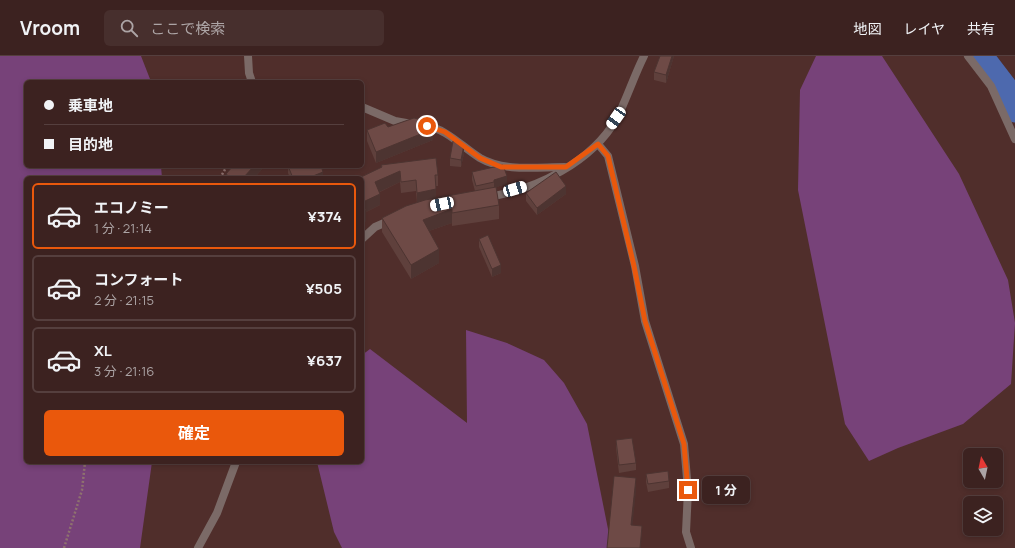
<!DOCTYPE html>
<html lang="ja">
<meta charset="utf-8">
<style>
body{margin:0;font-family:Manrope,"Noto Sans JP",sans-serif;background:#472f2d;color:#f1f3f6;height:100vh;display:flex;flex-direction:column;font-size:15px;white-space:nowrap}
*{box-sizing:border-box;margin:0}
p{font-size:13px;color:#aca4a5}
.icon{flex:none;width:22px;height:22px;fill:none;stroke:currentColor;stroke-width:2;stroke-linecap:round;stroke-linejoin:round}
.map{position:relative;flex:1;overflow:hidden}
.drawer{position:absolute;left:24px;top:120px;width:340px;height:288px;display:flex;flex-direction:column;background:#3c2220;border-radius:6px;box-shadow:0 2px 6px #0003,0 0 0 1px #553f3e}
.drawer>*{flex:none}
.hud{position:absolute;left:24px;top:24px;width:340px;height:88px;border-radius:6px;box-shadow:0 2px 6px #0003,0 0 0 1px #553f3e;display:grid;align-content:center;height:88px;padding:0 20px;background:#3c2220}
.needle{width:26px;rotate:351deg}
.fabs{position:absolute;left:963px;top:392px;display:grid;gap:8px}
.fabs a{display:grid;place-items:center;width:40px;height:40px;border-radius:6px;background:#3c2220;box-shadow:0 2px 6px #0003,0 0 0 1px #553f3e;font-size:20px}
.end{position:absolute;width:18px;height:18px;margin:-9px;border:5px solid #ea580c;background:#fff;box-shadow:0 0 0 2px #fff}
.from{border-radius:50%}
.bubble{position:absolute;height:28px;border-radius:6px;background:#3c2220;box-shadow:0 2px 6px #0003,0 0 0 1px #553f3e;font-size:13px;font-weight:700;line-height:28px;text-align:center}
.car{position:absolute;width:12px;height:24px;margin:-12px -6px;border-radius:5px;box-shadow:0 0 3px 1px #0007;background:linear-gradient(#fff 24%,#345 0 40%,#fff 0 76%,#345 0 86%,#fff 0)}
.hud b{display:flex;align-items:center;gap:14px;height:38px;font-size:15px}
.hud b+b{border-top:1px solid #553f3e}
.hud i{width:10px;height:10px;background:#f1f3f6}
ul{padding:7px 0 0;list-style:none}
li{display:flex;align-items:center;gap:12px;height:66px;margin:0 8px 6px;padding:0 12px;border:2px solid #553f3e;border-radius:6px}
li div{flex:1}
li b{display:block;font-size:15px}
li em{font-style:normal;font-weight:700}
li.on{border-color:#ea580c}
li>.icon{width:36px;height:36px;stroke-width:1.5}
.action{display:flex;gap:8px;margin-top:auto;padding:8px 20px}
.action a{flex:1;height:46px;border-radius:6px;background:#ea580c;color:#fff;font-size:16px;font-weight:700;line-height:46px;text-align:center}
header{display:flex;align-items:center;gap:24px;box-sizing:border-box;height:56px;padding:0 20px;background:#3c2220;border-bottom:1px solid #553f3e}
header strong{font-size:19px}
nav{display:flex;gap:22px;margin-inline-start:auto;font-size:14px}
.search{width:280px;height:36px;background:#472f2d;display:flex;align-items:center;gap:10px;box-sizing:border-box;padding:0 14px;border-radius:6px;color:#aca4a5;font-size:15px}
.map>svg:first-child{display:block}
.green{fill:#774279}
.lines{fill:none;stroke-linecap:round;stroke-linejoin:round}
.river{stroke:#4d69ae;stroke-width:23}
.path{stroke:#8f726f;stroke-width:2.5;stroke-dasharray:2 2;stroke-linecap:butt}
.minor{stroke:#7b6a67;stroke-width:8}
.wall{fill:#5f403c}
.shaded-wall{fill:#4d3431}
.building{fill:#6e4a46;stroke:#4d3431}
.route{stroke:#ea580c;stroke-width:5}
</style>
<header>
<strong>Vroom</strong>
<div class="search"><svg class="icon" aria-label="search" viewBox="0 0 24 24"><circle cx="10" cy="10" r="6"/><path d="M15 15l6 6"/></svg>ここで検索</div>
<nav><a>地図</a><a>レイヤ</a><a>共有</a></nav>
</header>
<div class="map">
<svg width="1015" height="492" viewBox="0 0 1015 492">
<rect width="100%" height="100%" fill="#502e2b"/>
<g class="green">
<path d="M0,0H141L150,23V26H26V110H161L162,122H26V406H152L140,492H0Z"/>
<path d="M816,0H882L959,118L1008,224L1015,267L1011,328L963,368L898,392L869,405L845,368L798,134L800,34Z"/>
<path d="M466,274L507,287L544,304L564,327L587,368L609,478V492H342L334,476L317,406H362V299L370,293L467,367Z"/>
</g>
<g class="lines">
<path class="river" d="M982,0L1005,30L1015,55"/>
<g class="path">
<path d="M220,122L227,110"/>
<path d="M64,492L82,434L85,406"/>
</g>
<g class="minor">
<path d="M248,0L249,17L252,26"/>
<path d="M968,0L991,30L1015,83"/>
<path d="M362,51L395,65L412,68"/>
<path d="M424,69C447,73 461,90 480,102C504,116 537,111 565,111"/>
<path d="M598,88L608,100L635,210L645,265L684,388L688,434L686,476L691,492"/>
<path d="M487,141C536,134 592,106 617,62C627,42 634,20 644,0"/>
<path d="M362,183L375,171L391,164"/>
<path d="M198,492L217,457L236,406"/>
</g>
</g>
<g class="wall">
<path d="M660,0H674L666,27L654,24V16Z"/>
<path d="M388,71L433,84L376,107L367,85V74Z"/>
<path d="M464,97L461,111L450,110V102Z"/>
<path d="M381,109L438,119V130H436V142L475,135L472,124V116L507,128L496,131L499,149V163L452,170V167L429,175L439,207L411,223L382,176V162L417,147L416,135L401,137L400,126L380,136V149L366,156V165L362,167V122L381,112Z"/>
<path d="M233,110H265L254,122H226V118Z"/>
<path d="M288,110L323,122H290L288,117Z"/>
<path d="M526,137L566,138L537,159L526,145Z"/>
<path d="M479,183L501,217L492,221L479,191Z"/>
<path d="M616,384L636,407V414L619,417L616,392Z"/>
<path d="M646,418L669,425V432L648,436L646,426Z"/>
</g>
<g class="shaded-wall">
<path d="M672,0H674L666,27V19Z"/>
<path d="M433,73V84L376,107V96Z"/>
<path d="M464,89V97L461,111V104Z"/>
<path d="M254,110H265L254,122H243Z"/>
<path d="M400,115V126L375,138V126Z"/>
<path d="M323,116V122H308Z"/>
<path d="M507,120V128L494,132V124Z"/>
<path d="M566,130V138L537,159V152Z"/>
<path d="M436,133V144L417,149V137Z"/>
<path d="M380,138V149L366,156V165L362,167L363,146Z"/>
<path d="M452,153V167L423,177V164Z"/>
<path d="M439,193V207L411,223V209Z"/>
<path d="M501,209V217L492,221V213Z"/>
<path d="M636,422V436L631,484V469Z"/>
<path d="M642,470L641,492H640Z"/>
</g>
<g class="building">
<path d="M660,0H672L666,19L654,16Z"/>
<path d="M414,62L431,66L433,73L376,96L367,74L385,67L388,71Z"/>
<path d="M453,85L464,89L461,104L450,102Z"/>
<path d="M436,102L438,119H435L436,133L417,137L416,124L401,126L400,115L375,126L380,138L363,146L366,154L362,156V122H359L382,111L381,109Z"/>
<path d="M503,109L507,120L494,124V126L476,130L472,116Z"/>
<path d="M233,110H254L243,122H231L226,118Z"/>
<path d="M288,110H321L323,116L308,122H293Z"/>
<path d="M556,116L566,130L537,152L526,137Z"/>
<path d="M496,131L499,149L452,157V153L423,164L439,193L411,209L382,162L406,150L425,144Z"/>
<path d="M488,179L501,209L492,213L479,183Z"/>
<path d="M632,382L636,407L619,409L616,384Z"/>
<path d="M668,415L669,425L648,428L646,418Z"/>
<path d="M614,420L636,422L631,469L642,470L640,492H607Z"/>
</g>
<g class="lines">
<path class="route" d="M427,70L445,76L480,102L501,111H566L598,88L608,100L634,210L645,265L684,388L688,434"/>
</g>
</svg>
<div class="fabs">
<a><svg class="needle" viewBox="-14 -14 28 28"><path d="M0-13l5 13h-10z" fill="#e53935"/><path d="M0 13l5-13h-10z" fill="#aca4a5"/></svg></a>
<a><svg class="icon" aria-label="layers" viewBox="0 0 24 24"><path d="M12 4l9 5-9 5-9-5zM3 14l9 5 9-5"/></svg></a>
</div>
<i class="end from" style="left:427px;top:70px"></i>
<i class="end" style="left:688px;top:434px"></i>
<div class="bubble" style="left:702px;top:420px;width:48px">1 分</div>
<i class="car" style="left:616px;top:62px;rotate:215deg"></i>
<i class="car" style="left:515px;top:133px;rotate:74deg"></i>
<i class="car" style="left:442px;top:148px;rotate:258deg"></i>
<div class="hud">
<b><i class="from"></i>乗車地</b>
<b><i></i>目的地</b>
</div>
<section class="drawer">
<ul>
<li class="on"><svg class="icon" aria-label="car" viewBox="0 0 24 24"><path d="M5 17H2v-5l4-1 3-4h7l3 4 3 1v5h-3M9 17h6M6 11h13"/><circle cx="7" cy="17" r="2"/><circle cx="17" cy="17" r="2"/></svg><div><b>エコノミー</b><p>1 分 · 21:14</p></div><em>¥374</em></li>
<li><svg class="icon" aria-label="car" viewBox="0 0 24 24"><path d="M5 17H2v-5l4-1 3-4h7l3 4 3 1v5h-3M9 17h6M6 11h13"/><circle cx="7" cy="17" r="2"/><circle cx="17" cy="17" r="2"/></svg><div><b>コンフォート</b><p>2 分 · 21:15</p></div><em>¥505</em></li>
<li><svg class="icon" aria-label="car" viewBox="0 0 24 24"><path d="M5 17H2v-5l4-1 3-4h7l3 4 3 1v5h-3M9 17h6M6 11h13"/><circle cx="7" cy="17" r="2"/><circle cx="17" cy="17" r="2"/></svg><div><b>XL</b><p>3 分 · 21:16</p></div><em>¥637</em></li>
</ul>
<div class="action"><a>確定</a></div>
</section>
</div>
